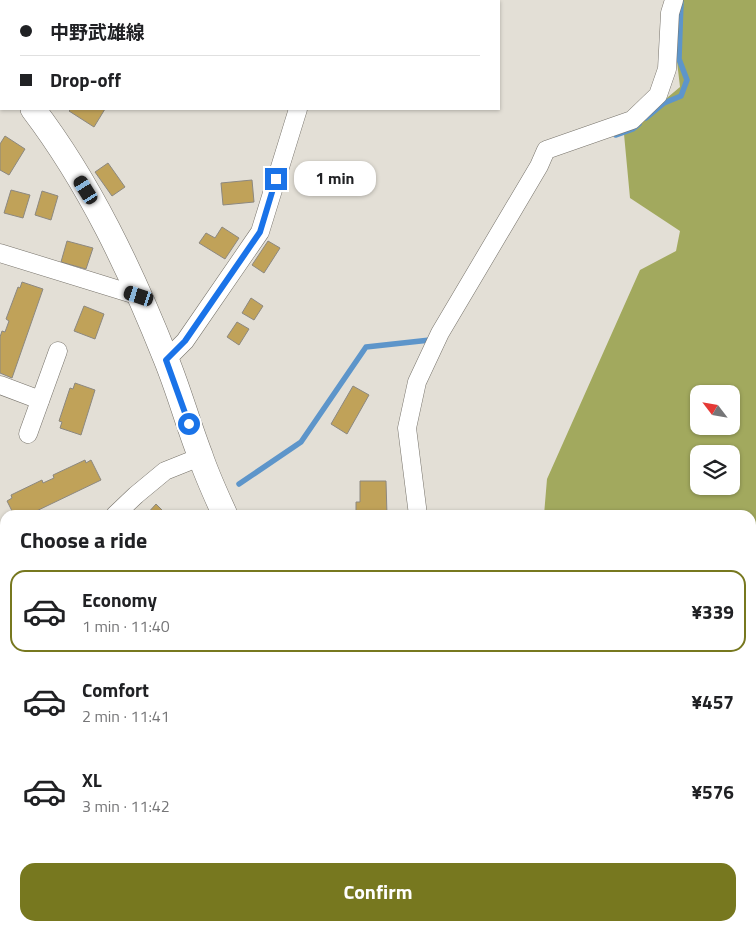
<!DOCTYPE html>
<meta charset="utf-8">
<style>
body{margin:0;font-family:"Titillium Web","Noto Sans JP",sans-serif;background:#f6f6f6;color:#202124;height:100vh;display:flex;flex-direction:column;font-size:19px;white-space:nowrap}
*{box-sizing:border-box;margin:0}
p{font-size:16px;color:#757577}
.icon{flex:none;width:28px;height:28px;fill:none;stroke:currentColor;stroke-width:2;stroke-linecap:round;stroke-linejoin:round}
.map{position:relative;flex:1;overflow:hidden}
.sheet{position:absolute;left:0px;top:510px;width:756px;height:421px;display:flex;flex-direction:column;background:#fff;border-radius:15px 15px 0 0;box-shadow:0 1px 4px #0004}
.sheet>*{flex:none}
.hud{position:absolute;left:0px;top:0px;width:500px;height:110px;box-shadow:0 1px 4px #0004;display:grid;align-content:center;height:110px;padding:0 20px;background:#fff}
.needle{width:32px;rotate:301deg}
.tools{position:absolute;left:690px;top:385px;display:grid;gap:10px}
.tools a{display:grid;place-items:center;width:50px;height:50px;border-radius:10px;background:#fff;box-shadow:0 1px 4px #0004;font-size:25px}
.end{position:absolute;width:22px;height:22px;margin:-11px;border:6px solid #1a73e8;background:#fff;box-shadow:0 0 0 2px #fff}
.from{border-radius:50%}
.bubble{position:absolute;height:35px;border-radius:15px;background:#fff;box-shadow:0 1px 4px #0004;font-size:16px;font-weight:700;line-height:35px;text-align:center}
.car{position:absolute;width:15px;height:30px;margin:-15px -8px;border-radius:6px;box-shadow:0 0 4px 1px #0007;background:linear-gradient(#222 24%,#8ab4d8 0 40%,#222 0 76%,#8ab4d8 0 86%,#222 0)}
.hud b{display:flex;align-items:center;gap:18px;height:48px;font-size:19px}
.hud b+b{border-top:1px solid #e0e0e0}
.hud i{width:12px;height:12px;background:#202124}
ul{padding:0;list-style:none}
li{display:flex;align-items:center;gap:15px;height:82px;margin:0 10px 8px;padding:0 10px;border:2px solid transparent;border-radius:15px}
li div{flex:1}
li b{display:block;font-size:19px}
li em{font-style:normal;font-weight:700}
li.active{border-color:#77781f}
li>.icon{width:45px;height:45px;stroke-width:1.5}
h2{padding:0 20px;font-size:22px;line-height:60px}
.button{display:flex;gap:10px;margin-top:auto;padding:10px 20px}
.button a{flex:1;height:58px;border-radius:15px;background:#77781f;color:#fff;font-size:20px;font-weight:700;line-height:58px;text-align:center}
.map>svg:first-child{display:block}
.forest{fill:#a2a95e;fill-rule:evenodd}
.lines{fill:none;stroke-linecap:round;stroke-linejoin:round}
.stream{stroke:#5d95ca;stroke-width:5.5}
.building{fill:#c0a259;stroke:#8c8880}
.street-casing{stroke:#76726a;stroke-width:19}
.secondary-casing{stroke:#76726a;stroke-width:26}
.street{stroke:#fff;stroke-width:18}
.secondary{stroke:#fff;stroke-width:25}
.route{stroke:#1a73e8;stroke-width:6}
</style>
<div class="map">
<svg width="756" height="931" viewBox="0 0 756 931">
<rect width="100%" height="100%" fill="#e3dfd6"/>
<path class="forest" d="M680,0H756V525H751V515H544L547,479L640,270L676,251L680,231L630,198L624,134L680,87L673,27ZM699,394H731V426H699ZM699,454H731V486H699Z"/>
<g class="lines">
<g class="stream">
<path d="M646,118L664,103L681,96L687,80L679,59L681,2"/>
<path d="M616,135L633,129L639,124"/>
<path d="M239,484L301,442L366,347L430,340L432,337"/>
</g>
</g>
<g class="building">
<rect x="174" y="0" width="27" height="1"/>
<path d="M71,109H105L94,127L69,111Z"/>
<path d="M5,136L25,149L9,175L0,170V144Z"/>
<path d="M108,163L125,187L112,196L95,172Z"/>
<path d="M252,180L254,202L223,205L221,183Z"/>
<path d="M11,190L30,195L23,218L4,213Z"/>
<path d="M42,191L58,196L51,220L35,215Z"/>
<path d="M222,227L239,238L225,259L199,243L206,233L215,238Z"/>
<path d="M67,241L93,248L86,269L61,262Z"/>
<path d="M268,241L280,248L264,273L252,265Z"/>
<path d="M22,282L43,289L12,378L0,373V337L2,331L5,332L9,321L6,319L18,287L20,288Z"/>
<path d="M251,298L263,306L254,320L242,313Z"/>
<path d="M84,306L104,314L95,339L74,331Z"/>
<path d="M237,322L249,329L239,345L227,337Z"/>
<path d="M75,383L95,390L81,435L60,428L62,422L59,421L70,388L73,389Z"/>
<path d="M353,386L369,395L347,434L331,424Z"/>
<path d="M85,460L86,463L91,460L101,480L28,515H14L7,501L12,498L11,495L42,480L43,483L54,478L53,475Z"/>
<path d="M360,481H386L387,515H356V502H360Z"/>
<path d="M156,504L167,515H146Z"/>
<path d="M755,640H756V654H753Z"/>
<path d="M756,656V767H751V688H752Z"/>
<rect x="0" y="856" width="5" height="36"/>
<rect x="751" y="871" width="3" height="15"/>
<path d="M751,892L756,893V916L751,915Z"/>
<path d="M751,918L756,920V931H746L748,926H751Z"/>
<path d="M8,926H32V931H7Z"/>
<path d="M74,926H97V927L96,931H72Z"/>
<path d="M165,926H183L182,931H163Z"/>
<path d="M240,926H262L260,931H251Z"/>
<path d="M366,926H390L387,931H362Z"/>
<path d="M609,926H633L631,931H620Z"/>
<path d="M652,926H675L674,931H650Z"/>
<path d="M707,926H732L730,931H705Z"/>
</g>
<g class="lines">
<defs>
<g id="street">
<path d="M311,1V0"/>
<path d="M0,253L139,296"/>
<path d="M166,360L185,341L260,232L298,109"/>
<path d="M0,385L40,400"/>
<path d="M28,434L58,351"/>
<path d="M115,515L136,495L165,471L200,457"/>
<path d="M418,515L407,428L417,382L440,333L539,166L546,150L632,120L658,95L667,69L670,13L674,0"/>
<path d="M0,570H5"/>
<path d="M0,706L5,703"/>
<path d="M5,731V734"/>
<path d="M751,805L756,807"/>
<path d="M0,904L5,905"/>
<path d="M50,926L52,931"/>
<path d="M208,931L210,926"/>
<path d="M693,931L695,926"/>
</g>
<g id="secondary">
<path d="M0,66L1,68"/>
<path d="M33,109C90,184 131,271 166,359C179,391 188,424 200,455C207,476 216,495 225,515"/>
<path d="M751,554L756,549"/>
<path d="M472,926L476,931"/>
</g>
</defs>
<use href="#street" class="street-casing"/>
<use href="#secondary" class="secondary-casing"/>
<use href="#street" class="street"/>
<use href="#secondary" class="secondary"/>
</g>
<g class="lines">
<path class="route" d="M189,424L166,360L185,341L260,232L276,179"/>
</g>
</svg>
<div class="tools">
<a><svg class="needle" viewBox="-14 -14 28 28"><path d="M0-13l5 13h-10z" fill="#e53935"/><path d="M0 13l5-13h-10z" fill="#757577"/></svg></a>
<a><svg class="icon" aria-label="layers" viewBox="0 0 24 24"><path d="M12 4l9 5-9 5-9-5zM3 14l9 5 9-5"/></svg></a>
</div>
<i class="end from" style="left:189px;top:424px"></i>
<i class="end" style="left:276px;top:179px"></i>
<div class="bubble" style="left:294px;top:161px;width:82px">1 min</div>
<i class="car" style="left:86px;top:190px;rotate:328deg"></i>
<i class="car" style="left:139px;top:296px;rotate:288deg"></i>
<div class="hud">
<b><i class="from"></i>中野武雄線</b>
<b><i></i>Drop-off</b>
</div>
<section class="sheet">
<h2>Choose a ride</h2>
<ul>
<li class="active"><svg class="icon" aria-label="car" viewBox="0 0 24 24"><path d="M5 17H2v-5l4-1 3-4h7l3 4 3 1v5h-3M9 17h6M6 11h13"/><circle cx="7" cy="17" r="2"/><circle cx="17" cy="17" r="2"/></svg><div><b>Economy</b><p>1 min · 11:40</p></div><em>¥339</em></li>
<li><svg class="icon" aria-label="car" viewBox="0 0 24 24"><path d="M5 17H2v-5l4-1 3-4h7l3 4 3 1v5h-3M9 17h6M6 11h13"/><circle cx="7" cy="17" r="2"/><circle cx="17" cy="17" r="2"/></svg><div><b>Comfort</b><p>2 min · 11:41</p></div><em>¥457</em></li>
<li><svg class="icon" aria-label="car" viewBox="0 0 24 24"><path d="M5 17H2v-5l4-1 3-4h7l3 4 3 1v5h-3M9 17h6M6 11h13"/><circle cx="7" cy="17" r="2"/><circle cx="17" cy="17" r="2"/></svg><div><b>XL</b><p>3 min · 11:42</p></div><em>¥576</em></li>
</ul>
<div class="button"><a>Confirm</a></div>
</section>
</div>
